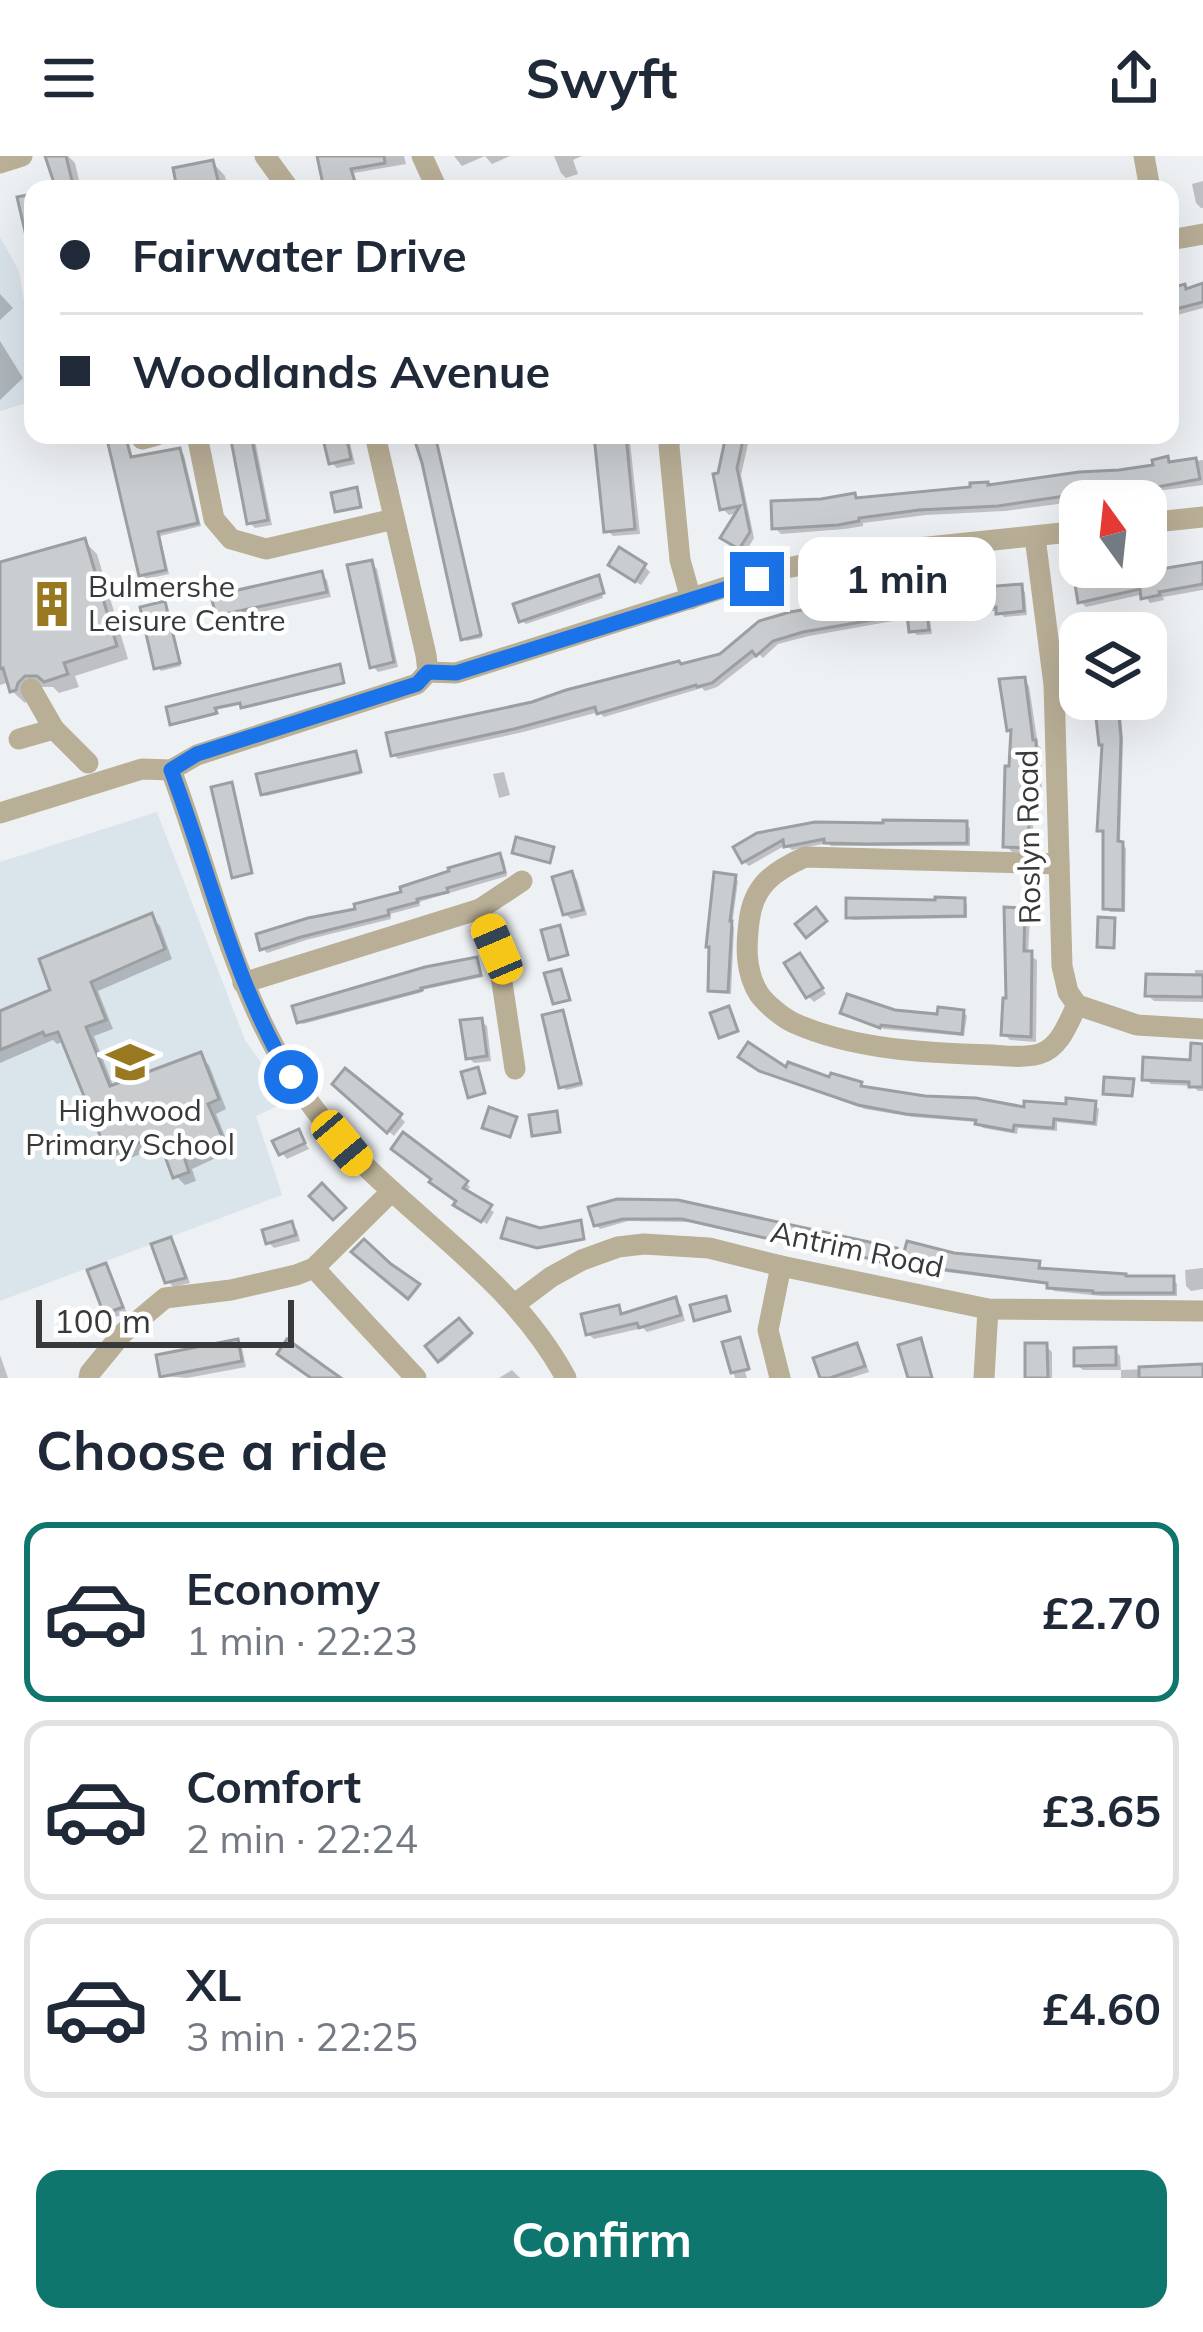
<!DOCTYPE html>
<meta charset="utf-8">
<style>
body{margin:0;font-family:Mulish,sans-serif;background:#f2f2f3;color:#1f2937;height:100vh;display:flex;flex-direction:column;font-size:45px;white-space:nowrap}
*{box-sizing:border-box;margin:0}
p{font-size:39px;color:#747a83}
.icon{flex:none;width:66px;height:66px;fill:none;stroke:currentColor;stroke-width:2;stroke-linecap:round;stroke-linejoin:round}
.map{position:relative;height:1222px;overflow:hidden}
.side{display:flex;flex-direction:column;background:#fff;flex:1}
.side>*{flex:none}
.top-card{position:absolute;left:24px;top:24px;width:1155px;height:264px;border-radius:24px;box-shadow:0 12px 48px #0002;display:grid;align-content:center;height:264px;padding:0 36px;background:#fff}
.needle{width:78px;rotate:345deg}
.fabs{position:absolute;left:1059px;top:324px;display:grid;gap:24px}
.fabs a{display:grid;place-items:center;width:108px;height:108px;border-radius:24px;background:#fff;box-shadow:0 12px 48px #0002;font-size:60px}
.scale{position:absolute;left:36px;bottom:30px;width:258px;box-sizing:border-box;padding-left:12px;border:6px solid #37393a;border-top:0;font-size:33px;line-height:42px;white-space:nowrap;color:#37393a;-webkit-text-stroke:9px #fff;paint-order:stroke}
.end{position:absolute;width:54px;height:54px;margin:-27px;border:15px solid #1a73e8;background:#fff;box-shadow:0 0 0 6px #fff}
.from{border-radius:50%}
.bubble{position:absolute;height:84px;border-radius:24px;background:#fff;box-shadow:0 12px 48px #0002;font-size:39px;font-weight:700;line-height:84px;text-align:center}
.car{position:absolute;width:36px;height:72px;margin:-36px -18px;border-radius:15px;box-shadow:0 0 9px 3px #0007;background:linear-gradient(#f5c518 24%,#345 0 40%,#f5c518 0 76%,#345 0 86%,#f5c518 0)}
.top-card b{display:flex;align-items:center;gap:42px;height:114px;font-size:45px}
.top-card b+b{border-top:3px solid #e0e1e3}
.top-card i{width:30px;height:30px;background:#1f2937}
ul{padding:0;list-style:none}
li{display:flex;align-items:center;gap:36px;height:180px;margin:0 24px 18px;padding:0 12px;border:6px solid #e0e1e3;border-radius:24px}
li div{flex:1}
li b{display:block;font-size:45px}
li em{font-style:normal;font-weight:700}
li.selected{border-color:#0f766e}
li>.icon{width:108px;height:108px;stroke-width:1.5}
h2{padding:0 36px;font-size:54px;line-height:144px}
.button{display:flex;gap:24px;margin-top:auto;padding:24px 36px}
.button a{flex:1;height:138px;border-radius:24px;background:#0f766e;color:#fff;font-size:48px;font-weight:700;line-height:138px;text-align:center}
header{display:flex;justify-content:space-between;align-items:center;height:156px;padding:0 36px;background:#fff;font-size:54px;font-weight:700}
.map>svg:first-child{display:block}
.built{fill:#dae4eb}
.shadow{fill:#0003}
.building{fill:#c9cdcf;stroke:#9c9fa1;stroke-width:3}
.lines{fill:none;stroke-linecap:round;stroke-linejoin:round}
.minor{stroke:#b9ae96;stroke-width:21}
.route{stroke:#1a73e8;stroke-width:15}
.labels{text-anchor:middle;stroke-width:9;stroke-linejoin:round;paint-order:stroke}
.poi-label{font-size:30px;fill:#37393a;stroke:#fff;text-anchor:start}
.street-label{font-size:30px;fill:#37393a;stroke:#fff}
</style>
<header><svg class="icon" aria-label="menu" viewBox="0 0 24 24"><path d="M4 6h16M4 12h16M4 18h16"/></svg>Swyft<svg class="icon" aria-label="share" viewBox="0 0 24 24"><path d="M12 15V3M7 8l5-5 5 5M5 13v7h14v-7"/></svg></header>
<div class="map">
<svg width="1203" height="1222" viewBox="0 0 1203 1222">
<rect width="100%" height="100%" fill="#eef1f4"/>
<g class="built">
<path d="M0,81L19,115L33,199V245L0,255Z"/>
<path d="M157,656L245,884L288,945L256,960L282,1039L0,1145V706Z"/>
</g>
<g class="shadow">
<path d="M51,0H68L75,7L81,33H41L40,30L57,26Z"/>
<path d="M320,0H404L406,8L354,17L358,33H336Z"/>
<path d="M454,0H485L462,10Z"/>
<path d="M485,0H510L492,8Z"/>
<path d="M554,0H582L573,4L578,18L566,22L561,17Z"/>
<path d="M213,7L225,20L228,33H180Z"/>
<path d="M1203,25V52H1201L1196,47L1192,28Z"/>
<path d="M1203,130V152L1170,161V135L1184,132L1188,135Z"/>
<path d="M0,138L13,152L0,164Z"/>
<path d="M0,185L23,222L0,244Z"/>
<path d="M109,279H127L133,303L179,295L184,299L201,370L160,380L169,418L146,423L142,419Z"/>
<path d="M233,279H254L272,369L255,372L250,367Z"/>
<path d="M325,279H348L355,308L337,312L332,307Z"/>
<path d="M416,279H436L482,482L466,485L464,482Z"/>
<path d="M729,279H750L741,319L754,382L745,397L729,387L739,356L729,359L723,353L720,320Z"/>
<path d="M625,280L630,286L640,378L613,380L607,374Z"/>
<path d="M1167,304L1172,308L1203,304V329L1005,355L926,359L863,367V370L845,373L781,378L775,372L858,344L1156,312Z"/>
<path d="M84,385L97,398L128,503L75,520L79,531L59,537L53,531H38L25,547L12,535L10,526L0,529V410Z"/>
<path d="M371,407L377,413L398,511L378,516L373,510Z"/>
<path d="M644,410L650,416L641,429L617,414Z"/>
<path d="M1203,410V434L1163,441L1164,444L1150,447L1144,438L1086,451L1081,446L1157,417Z"/>
<path d="M321,418L327,424L331,441L224,464L218,459Z"/>
<path d="M597,423L603,442L526,468L521,464Z"/>
<path d="M1020,432L1025,436L1027,459L1004,461L998,455L968,456L930,463L932,478L917,479L912,475L910,462L809,480L778,488L763,502L759,498L717,531L705,535L702,532L604,561L599,556L519,577L398,603L393,598L721,501L760,468Z"/>
<path d="M164,448L167,451L181,510L161,515L157,511Z"/>
<path d="M341,514L344,528L245,552L243,548L216,554L217,559L175,569L173,567L170,553Z"/>
<path d="M1024,524L1029,530L1038,589L1041,592L1042,650H1034L1032,697L1012,696L1006,690L1014,577L1010,573Z"/>
<path d="M1100,543H1120L1123,586L1120,687L1126,692L1125,756H1110L1106,752L1104,677L1100,674L1105,591Z"/>
<path d="M355,598L361,618L266,640L264,638Z"/>
<path d="M504,616L510,639L499,642L493,618Z"/>
<path d="M966,668L970,672V690H831L828,687L792,694L786,689L749,710L744,706L758,680Z"/>
<path d="M500,700L504,704L507,720L419,746L420,750L390,758L391,763L306,784L267,797L263,793Z"/>
<path d="M572,719L577,724L587,759L571,763L565,758Z"/>
<path d="M735,722L738,725L732,769L734,771L731,838L714,837L711,834Z"/>
<path d="M964,745L967,748V762L852,764L849,761Z"/>
<path d="M1024,755L1030,761L1028,798L1037,804L1036,886L1010,884L1004,878Z"/>
<path d="M151,760L160,770L172,803L98,835L113,873L94,880L114,932L200,900L209,909L226,953L216,958L231,995L192,1013L196,1025L185,1029L176,1020L164,989L120,1006L111,997L65,885L57,888L53,884L0,907V858L54,836Z"/>
<path d="M476,804L483,821L422,834L423,836L303,868L300,865Z"/>
<path d="M805,806L826,838L814,846L808,840Z"/>
<path d="M1195,814H1203V846L1154,845L1148,839L1195,822Z"/>
<path d="M963,856L967,860L964,880L884,873L844,857L940,861Z"/>
<path d="M562,857L566,862L583,930L566,934L562,930Z"/>
<path d="M481,865L487,870L491,905L474,907L468,901Z"/>
<path d="M1203,904V935H1198L1193,930L1151,928L1145,922Z"/>
<path d="M747,905L860,929L864,933L1027,954L1094,948L1099,953L1097,970L1057,966V975L1018,972L1017,978L983,972L977,966L913,961L865,953L767,918Z"/>
<path d="M336,928L400,961L405,966L394,980Z"/>
<path d="M298,976L309,993L287,1003L282,997Z"/>
<path d="M434,1023L466,1027L470,1031L466,1037L494,1056L487,1068L462,1053L459,1046Z"/>
<path d="M618,1046L895,1094L899,1098L895,1111L860,1100L859,1104L688,1066L628,1065L600,1073L596,1069Z"/>
<path d="M291,1068L297,1074L300,1085L274,1092L269,1087Z"/>
<path d="M170,1084L176,1090L190,1127L173,1131L168,1125Z"/>
<path d="M953,1100L1039,1108L1043,1115L1173,1123L1177,1128V1140H1101L1054,1135L1049,1129L946,1116L910,1107L906,1102Z"/>
<path d="M105,1110L110,1116L127,1157L113,1162L107,1157Z"/>
<path d="M1203,1112V1133L1191,1135L1186,1130L1185,1114Z"/>
<path d="M675,1144L681,1150L685,1165L647,1176L643,1172L594,1183L588,1178L618,1153L625,1160Z"/>
<path d="M459,1166L472,1180L442,1206L429,1191Z"/>
<path d="M237,1187L242,1192L246,1211L187,1222L163,1220Z"/>
<path d="M741,1187L749,1215L745,1216L747,1222H735L726,1188Z"/>
<path d="M1028,1190H1046L1052,1196V1222H1028Z"/>
<path d="M856,1191L862,1196L869,1216L850,1222H823L817,1204Z"/>
<path d="M1115,1194L1120,1200L1121,1214H1083L1077,1209Z"/>
<path d="M0,1199L8,1222H0Z"/>
<path d="M1203,1211V1222H1121V1214Z"/>
<path d="M512,1214L520,1222H499Z"/>
</g>
<g class="building">
<path d="M45,0H66L74,33H56Z"/>
<path d="M317,0H384L385,7L351,13L357,33H324Z"/>
<path d="M213,4L220,33H177L173,12Z"/>
<path d="M33,38V84H27L17,41Z"/>
<path d="M1203,127V146L1172,154L1170,132L1185,128L1186,133Z"/>
<path d="M106,279H125L131,301L180,292L198,367L158,376L166,414L139,420Z"/>
<path d="M230,279H251L268,364L247,368Z"/>
<path d="M322,279H346L351,303L329,308Z"/>
<path d="M413,279H435L481,479L461,484L422,307Z"/>
<path d="M626,279L635,373L604,376L594,280Z"/>
<path d="M726,279H744L737,312L750,376L739,393L720,382L740,350L720,354L713,318L718,317Z"/>
<path d="M1168,300L1169,306L1196,302L1200,323L1157,331L1072,339L998,350L919,354L859,362V365L838,369L772,373L771,345L821,343L855,337L856,342L970,331V327L988,326V329L1079,316L1119,314L1153,309L1152,304Z"/>
<path d="M357,331L361,351L335,356L331,337Z"/>
<path d="M85,382L117,490L64,507L68,518L44,526L37,520H25L18,527L16,534L10,536L3,512L0,513V406Z"/>
<path d="M619,391L646,408L635,426L608,409Z"/>
<path d="M372,404L394,506L370,512L347,409Z"/>
<path d="M1203,406V428L1159,436L1160,439L1141,443L1140,433L1078,447L1074,422L1155,410V414Z"/>
<path d="M322,415L327,436L216,460L211,440Z"/>
<path d="M599,419L604,437L519,466L513,448Z"/>
<path d="M1022,428L1024,455L996,458V451L961,452L927,458L929,474L909,476L907,458L803,476L773,485L756,500L752,495L712,527L697,531L696,529L597,558L595,551L514,573L391,600L386,577L532,546L566,534L679,505L681,508L720,498L759,465L790,456L899,438Z"/>
<path d="M165,445L180,507L154,513L140,451Z"/>
<path d="M340,508L344,527L241,552L240,547L215,552L217,557L170,569L166,551Z"/>
<path d="M1025,521L1033,584H1036L1037,645H1030L1028,692L1003,691L1005,610H1009L1011,574L1007,575L999,523Z"/>
<path d="M1118,551L1121,581L1118,685L1123,686V754L1103,753V675H1097L1102,589H1099L1095,553Z"/>
<path d="M356,595L361,616L261,639L256,618Z"/>
<path d="M232,626L252,717L232,722L211,631Z"/>
<path d="M883,664L967,665V687L868,688L824,687V683L784,691L783,684L742,707L733,691L757,677L815,666L883,667Z"/>
<path d="M516,681L554,691L550,707L512,697Z"/>
<path d="M500,697L505,716L447,732L448,736L417,743L418,746L388,754L389,759L301,781L260,794L256,778L308,762L355,753L354,748L401,736L400,731L449,715L448,712Z"/>
<path d="M572,715L583,754L563,759L552,721Z"/>
<path d="M714,716L736,719L730,765H732L728,836L708,835L709,791H706Z"/>
<path d="M935,741L965,742V760L846,762V742L935,744Z"/>
<path d="M816,751L827,765L806,782L795,768Z"/>
<path d="M1004,751L1025,752L1024,795H1032L1031,881L1001,879L1003,842H1006Z"/>
<path d="M152,757L165,793L91,826L106,864L86,871L110,930L201,896L219,943L208,948L224,985L185,1004L189,1016L173,1022L157,979L108,999L58,876L45,880L43,876L0,894V855L50,834L39,803Z"/>
<path d="M1098,761L1115,762L1114,792L1097,791Z"/>
<path d="M560,769L568,799L549,804L541,774Z"/>
<path d="M800,797L823,832L806,842L784,807Z"/>
<path d="M477,801L481,819L421,832L422,834L297,867L292,850L425,811Z"/>
<path d="M561,813L570,844L553,848L544,817Z"/>
<path d="M1146,818L1203,819V841L1145,840Z"/>
<path d="M847,838L895,854L937,858L938,851L964,854L962,878L881,869L880,872L840,857Z"/>
<path d="M729,850L738,875L719,882L710,857Z"/>
<path d="M563,854L581,927L559,932L542,859Z"/>
<path d="M482,862L487,900L466,903L460,864Z"/>
<path d="M748,886L786,911L788,906L829,921L831,917L862,926L861,930L925,940L976,942L1024,951V945L1066,948V942L1096,945L1094,967L1054,963L1053,972L1014,969L1013,975L975,968L976,964L906,958L858,949L759,915L738,901Z"/>
<path d="M1191,887L1203,888V931H1189V926L1142,924L1143,901L1190,904Z"/>
<path d="M478,911L485,937L468,942L461,916Z"/>
<path d="M345,912L402,958L387,977L332,928Z"/>
<path d="M1104,921L1134,923L1132,940L1103,938Z"/>
<path d="M489,951L517,961L510,981L482,972Z"/>
<path d="M557,955L560,976L532,980L529,959Z"/>
<path d="M299,973L305,987L279,999L272,985Z"/>
<path d="M403,976L468,1025L463,1032L492,1049L481,1066L453,1049L456,1045L429,1026L431,1023L391,993Z"/>
<path d="M322,1027L346,1052L333,1064L309,1040Z"/>
<path d="M617,1043L678,1044L897,1092L891,1109L856,1099V1102L835,1098L682,1063H623L594,1070L588,1051Z"/>
<path d="M507,1062L540,1072L581,1064L584,1083L537,1092L501,1082Z"/>
<path d="M292,1065L296,1079L266,1088L262,1074Z"/>
<path d="M171,1081L186,1122L165,1127L151,1088Z"/>
<path d="M364,1083L391,1108L420,1128L408,1143L351,1096Z"/>
<path d="M907,1085L954,1097L1040,1105L1039,1112L1126,1118V1120H1174V1137H1093V1135L1047,1132V1127L939,1113L902,1103Z"/>
<path d="M106,1107L123,1151L104,1158L87,1114Z"/>
<path d="M726,1140L730,1155L694,1165L690,1149Z"/>
<path d="M676,1141L681,1159L639,1172L637,1167L586,1179L581,1158L619,1149L621,1158Z"/>
<path d="M459,1162L472,1177L438,1206L425,1190Z"/>
<path d="M740,1181L749,1213L731,1217L722,1186Z"/>
<path d="M921,1182L932,1222H908L898,1189Z"/>
<path d="M238,1183L242,1205L160,1221L156,1199Z"/>
<path d="M287,1183L324,1210L341,1222H311L277,1198Z"/>
<path d="M857,1187L865,1210L830,1222H820L813,1202Z"/>
<path d="M1025,1187H1047L1048,1222H1025Z"/>
<path d="M1116,1191V1209L1074,1210V1192Z"/>
<path d="M1203,1208V1222H1139V1211Z"/>
</g>
<g class="lines">
<g class="minor">
<path d="M265,0L289,33"/>
<path d="M422,0L437,33"/>
<path d="M1144,0L1150,33"/>
<path d="M0,7L22,0"/>
<path d="M1170,84L1203,78"/>
<path d="M197,279L214,363L231,383L266,393L394,363"/>
<path d="M375,279L426,499L428,516"/>
<path d="M670,279L669,290L680,404L691,443"/>
<path d="M142,283L157,279"/>
<path d="M1146,367L1203,361"/>
<path d="M1035,381L1054,529L1062,810L1068,836L1077,849L1137,869L1203,873"/>
<path d="M31,533L54,573L88,607"/>
<path d="M19,583L54,573"/>
<path d="M171,614C216,734 239,862 323,964C398,1057 508,1114 566,1222"/>
<path d="M0,657L142,613L171,614L197,599L417,528L428,516L456,517L786,412L861,398L1080,375"/>
<path d="M1059,708L805,701C774,715 753,729 749,766C746,790 745,816 759,838C766,848 783,862 794,867C854,894 928,897 993,899C1007,900 1025,902 1039,898C1060,892 1068,867 1077,849"/>
<path d="M480,753L497,793L515,913"/>
<path d="M243,827L480,753L522,725"/>
<path d="M314,1112L416,1222"/>
<path d="M515,1148L551,1121L582,1104L618,1091L644,1088L709,1092L781,1110L988,1153L1203,1155"/>
<path d="M89,1222L90,1217L122,1178L165,1142L231,1134L296,1119L314,1112L391,1036"/>
<path d="M780,1222L768,1174L781,1110"/>
<path d="M984,1222L988,1153"/>
</g>
</g>
<g class="lines">
<path class="route" d="M291,921C232,822 211,720 171,614L197,598L417,528L428,516L456,517L757,423"/>
</g>
<defs>
<symbol id="building-bare" viewBox="-9 -9 18 18"><path d="M-4-6H4V6H1V3H-1V6H-4ZM-2.5-4.3h1.7v1.8h-1.7ZM.8-4.3h1.7v1.8H.8ZM-2.5-1h1.7V.8h-1.7ZM.8-1h1.7V.8H.8Z" fill="#987821" stroke="#fff" stroke-width="2.5" paint-order="stroke"/></symbol>
<symbol id="school-bare" viewBox="-9 -9 18 18"><path d="M0-5L7-2L0 1L-7-2ZM-4 1L0 2.5L4 1V4Q0 6-4 4Z" fill="#987821" stroke="#fff" stroke-width="2.5" paint-order="stroke"/></symbol>
</defs>
<g fill-rule="evenodd">
<use href="#building-bare" x="19" y="415" width="66" height="66"/>
<use href="#school-bare" x="97" y="873" width="66" height="66"/>
</g>
<g class="labels">
<g class="poi-label">
<text x="88" y="441">Bulmershe<tspan x="88" dy="34">Leisure Centre</tspan></text>
<text x="130" y="965" text-anchor="middle">Highwood<tspan x="130" dy="34">Primary School</tspan></text>
</g>
<g class="street-label">
<text transform="translate(1029 681) rotate(-91)" y="10">Roslyn Road</text>
<text transform="translate(857 1094) rotate(12)" y="10">Antrim Road</text>
</g>
</g>
</svg>
<div class="fabs">
<a><svg class="needle" viewBox="-14 -14 28 28"><path d="M0-13l5 13h-10z" fill="#e53935"/><path d="M0 13l5-13h-10z" fill="#747a83"/></svg></a>
<a><svg class="icon" aria-label="layers" viewBox="0 0 24 24"><path d="M12 4l9 5-9 5-9-5zM3 14l9 5 9-5"/></svg></a>
</div>
<div class="scale">100 m</div>
<i class="end from" style="left:291px;top:921px"></i>
<i class="end" style="left:757px;top:423px"></i>
<div class="bubble" style="left:798px;top:381px;width:198px">1 min</div>
<i class="car" style="left:497px;top:793px;rotate:337deg"></i>
<i class="car" style="left:342px;top:987px;rotate:140deg"></i>
<div class="top-card">
<b><i class="from"></i>Fairwater Drive</b>
<b><i></i>Woodlands Avenue</b>
</div>
</div>
<section class="side">
<h2>Choose a ride</h2>
<ul>
<li class="selected"><svg class="icon" aria-label="car" viewBox="0 0 24 24"><path d="M5 17H2v-5l4-1 3-4h7l3 4 3 1v5h-3M9 17h6M6 11h13"/><circle cx="7" cy="17" r="2"/><circle cx="17" cy="17" r="2"/></svg><div><b>Economy</b><p>1 min · 22:23</p></div><em>£2.70</em></li>
<li><svg class="icon" aria-label="car" viewBox="0 0 24 24"><path d="M5 17H2v-5l4-1 3-4h7l3 4 3 1v5h-3M9 17h6M6 11h13"/><circle cx="7" cy="17" r="2"/><circle cx="17" cy="17" r="2"/></svg><div><b>Comfort</b><p>2 min · 22:24</p></div><em>£3.65</em></li>
<li><svg class="icon" aria-label="car" viewBox="0 0 24 24"><path d="M5 17H2v-5l4-1 3-4h7l3 4 3 1v5h-3M9 17h6M6 11h13"/><circle cx="7" cy="17" r="2"/><circle cx="17" cy="17" r="2"/></svg><div><b>XL</b><p>3 min · 22:25</p></div><em>£4.60</em></li>
</ul>
<div class="button"><a>Confirm</a></div>
</section>
